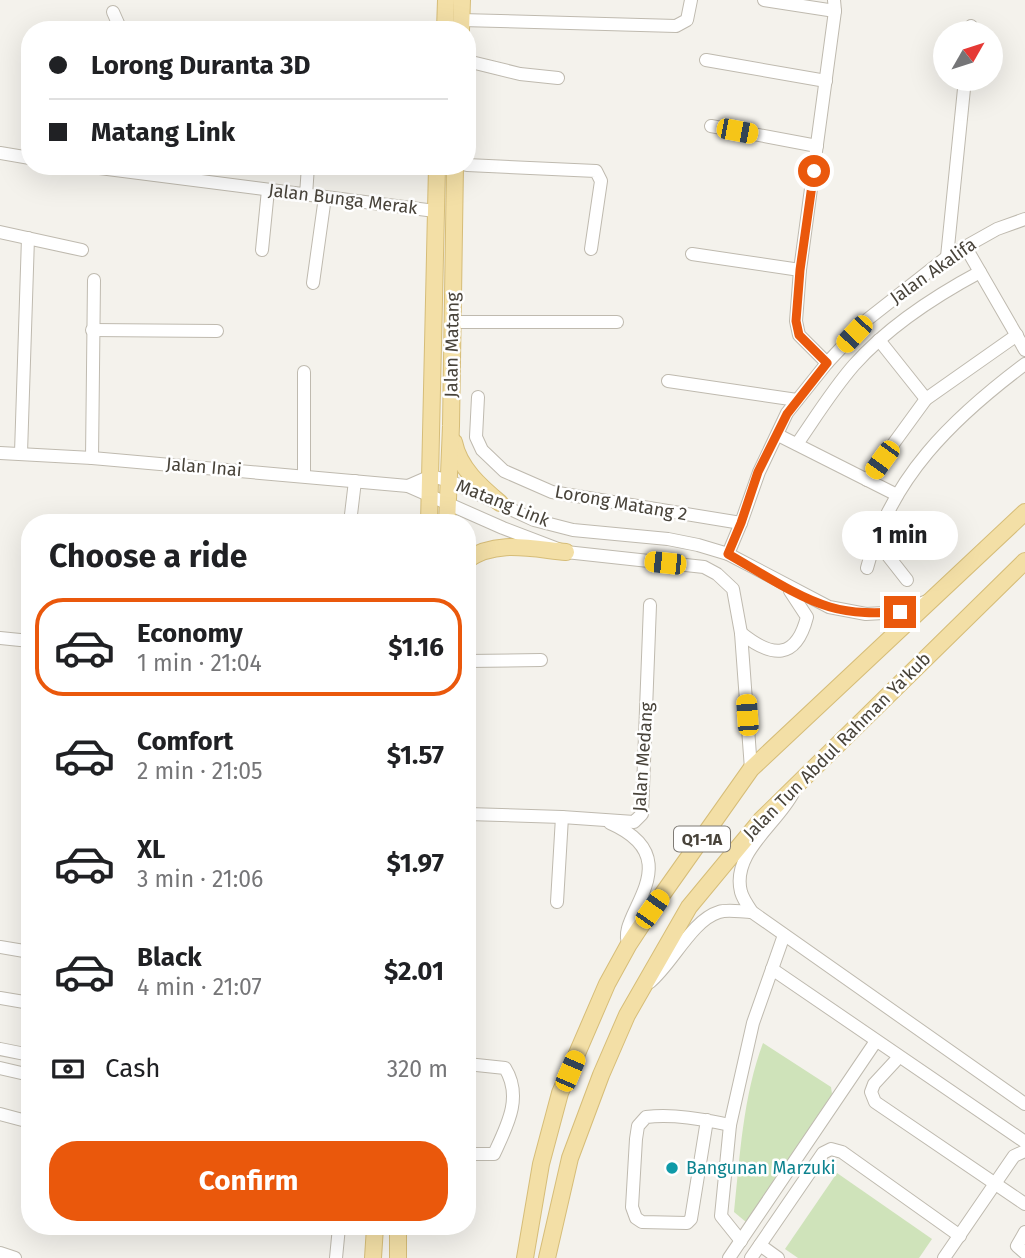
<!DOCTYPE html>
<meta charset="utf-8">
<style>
body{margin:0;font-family:"Fira Sans",sans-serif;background:#f6f6f6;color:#202124;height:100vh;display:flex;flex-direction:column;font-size:26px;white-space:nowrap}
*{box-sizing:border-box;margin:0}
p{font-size:23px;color:#757577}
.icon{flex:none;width:38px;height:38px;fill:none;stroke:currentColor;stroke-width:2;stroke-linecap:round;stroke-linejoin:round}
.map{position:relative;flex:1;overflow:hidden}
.side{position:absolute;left:21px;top:514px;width:455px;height:721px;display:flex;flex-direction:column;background:#fff;border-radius:28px;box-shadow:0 7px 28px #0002}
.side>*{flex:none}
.banner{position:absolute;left:21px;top:21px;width:455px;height:154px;border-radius:28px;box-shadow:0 7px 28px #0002;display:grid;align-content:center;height:154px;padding:0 28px;background:#fff}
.needle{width:46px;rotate:51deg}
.controls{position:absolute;left:933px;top:21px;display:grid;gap:14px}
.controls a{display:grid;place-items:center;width:70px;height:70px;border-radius:50%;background:#fff;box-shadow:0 7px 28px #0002;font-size:35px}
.end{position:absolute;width:32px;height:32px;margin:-16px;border:9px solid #ea580c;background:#fff;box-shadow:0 0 0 4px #fff}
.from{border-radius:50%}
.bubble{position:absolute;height:49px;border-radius:24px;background:#fff;box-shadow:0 7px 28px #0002;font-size:23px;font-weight:700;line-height:49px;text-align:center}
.car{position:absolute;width:21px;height:42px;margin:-21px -10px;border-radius:9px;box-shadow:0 0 5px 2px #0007;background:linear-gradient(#f5c518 24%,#345 0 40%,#f5c518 0 76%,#345 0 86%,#f5c518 0)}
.banner b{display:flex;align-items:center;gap:24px;height:66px;font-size:26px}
.banner b+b{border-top:2px solid #e0e0e0}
.banner i{width:18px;height:18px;background:#202124}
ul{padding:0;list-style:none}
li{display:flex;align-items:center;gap:21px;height:98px;margin:0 14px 10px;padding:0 14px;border:4px solid transparent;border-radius:28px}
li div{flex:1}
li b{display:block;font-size:26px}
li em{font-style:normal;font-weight:700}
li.on{border-color:#ea580c}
li>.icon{width:63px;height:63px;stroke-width:1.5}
h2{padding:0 28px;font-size:32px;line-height:84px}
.pay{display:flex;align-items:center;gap:18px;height:77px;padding:0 28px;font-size:26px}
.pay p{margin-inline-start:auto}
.primary-button{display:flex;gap:14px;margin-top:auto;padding:14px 28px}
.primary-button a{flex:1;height:80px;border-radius:28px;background:#ea580c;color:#fff;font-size:28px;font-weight:700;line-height:80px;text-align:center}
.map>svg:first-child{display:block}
.green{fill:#cfe3ba}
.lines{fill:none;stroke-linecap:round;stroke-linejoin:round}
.minor-casing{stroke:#bfbaaf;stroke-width:14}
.major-casing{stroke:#d6bd78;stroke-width:18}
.minor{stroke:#fff;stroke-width:12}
.major{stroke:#f3dfa6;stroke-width:16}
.route{stroke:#ea580c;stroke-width:9}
.culture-dot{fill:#0f9aa8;stroke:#fff;stroke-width:2.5}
.labels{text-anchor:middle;stroke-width:5;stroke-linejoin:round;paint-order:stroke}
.shield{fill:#fff;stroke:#7f7b75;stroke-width:2}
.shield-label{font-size:16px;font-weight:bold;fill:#48433a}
.street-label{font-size:18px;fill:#48433a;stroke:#fff}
.culture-label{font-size:18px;fill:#0d838f;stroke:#fff;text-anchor:start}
</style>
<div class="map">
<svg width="1025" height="1258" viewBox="0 0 1025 1258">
<rect width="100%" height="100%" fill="#f4f2ec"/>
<g class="green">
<path d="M763,1043L831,1087L832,1094L746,1222L734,1212C740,1156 743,1096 763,1043Z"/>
<path d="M837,1173L932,1239L919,1258H798L785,1249Z"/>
</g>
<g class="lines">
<defs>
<g id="minor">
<path d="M764,0L835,11"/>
<path d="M113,12L121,30"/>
<path d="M461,20L676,26L687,20L691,0"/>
<path d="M970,33L971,26"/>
<path d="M706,60L826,81"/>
<path d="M467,61L520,74L558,78"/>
<path d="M711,126L817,146"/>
<path d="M0,153L30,158"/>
<path d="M467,165L596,171L601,181L591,249"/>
<path d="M84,166L435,211"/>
<path d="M306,195L308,166"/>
<path d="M0,232L82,250"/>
<path d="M965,246L1025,350"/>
<path d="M262,250L268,190"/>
<path d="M692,254L800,270"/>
<path d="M947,257L965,79"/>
<path d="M313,283L325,197"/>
<path d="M452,322H617"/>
<path d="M92,330L217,331"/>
<path d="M879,340L926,399"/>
<path d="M827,363L799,335L796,321L800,270L835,11L834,0"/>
<path d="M668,381L797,400"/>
<path d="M478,397L476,437L482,450L504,471L552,492L741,523"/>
<path d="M778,435L897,495"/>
<path d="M797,444C815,418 833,389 854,365C887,328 937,295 980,272"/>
<path d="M0,453L92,458L408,486L503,528L566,552L704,567L717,574L733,589L741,633L751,769"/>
<path d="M21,453L28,238"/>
<path d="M92,458L94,280"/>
<path d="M304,475V372"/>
<path d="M867,480L926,399L1017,335"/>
<path d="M408,486L431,476L450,481L534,520L573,530L668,539L698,545L728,554L829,607L866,614L900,612L927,601"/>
<path d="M350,523L355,481"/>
<path d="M874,538L907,580"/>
<path d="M728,554L741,523L759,472L787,413L827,363L868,319L947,257L997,229L1025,219"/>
<path d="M867,568C890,478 953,418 1025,364"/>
<path d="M741,633C772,658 796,660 807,617L790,591"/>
<path d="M0,638L30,641"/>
<path d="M467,661L541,660"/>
<path d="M793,793C777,824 731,853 741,892C743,899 748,906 752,912L1025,1104"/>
<path d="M467,814L562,817L634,822L642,814L650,605"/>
<path d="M610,823C694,860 613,918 629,944"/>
<path d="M557,902L562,817"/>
<path d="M0,947L30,952"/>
<path d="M772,969L1025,1142"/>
<path d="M650,982C672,964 692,920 719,912C728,909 741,912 752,912"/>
<path d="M0,998L30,1003"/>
<path d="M0,1049L30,1055"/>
<path d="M899,1057L874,1084L871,1092L875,1102L1025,1204"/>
<path d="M467,1064L505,1068C523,1097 507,1126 494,1154H467"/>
<path d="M0,1068L30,1075"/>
<path d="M0,1114L30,1122"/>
<path d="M707,1120L691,1219L687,1223L642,1222L636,1218L632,1207L636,1139L638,1126L646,1117C674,1114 702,1119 730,1125"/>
<path d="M1025,1232L1017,1246L1025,1253"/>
<path d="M741,1241L721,1216L730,1125L753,1023L784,935"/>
<path d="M760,1245L778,1258"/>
<path d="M0,1253L15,1258"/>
<path d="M336,1258L339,1227"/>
<path d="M729,1258L876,1041"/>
<path d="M751,1258L823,1153L831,1149L842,1152L960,1236"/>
<path d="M944,1258L1014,1156L1025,1151"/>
</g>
<g id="major">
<path d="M445,30L446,0"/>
<path d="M461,30L462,0"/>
<path d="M454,442C459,468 481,487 500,503"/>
<path d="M429,523L437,166"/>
<path d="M447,523L451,426L455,166"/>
<path d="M467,560C496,539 533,549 566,552"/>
<path d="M373,1258L375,1227"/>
<path d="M398,1258V1227"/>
<path d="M525,1258L541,1164L560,1093L607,984L629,944L652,909L751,769L1025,512"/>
<path d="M547,1258L570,1158L601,1075L627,1015L689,907L761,820L1025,561"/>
</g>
</defs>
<use href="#minor" class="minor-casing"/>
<use href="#major" class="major-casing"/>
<use href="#minor" class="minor"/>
<use href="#major" class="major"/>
</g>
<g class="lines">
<path class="route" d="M814,171L800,270L796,321L799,335L827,363L787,414L758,472L741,523L728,554C758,571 798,598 830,607C853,614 877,613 900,612"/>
</g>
<circle class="culture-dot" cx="672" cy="1168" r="7"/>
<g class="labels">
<rect class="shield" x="674" y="826.5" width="56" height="25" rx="5"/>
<g class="shield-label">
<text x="702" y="845">Q1-1A</text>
</g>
<g class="street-label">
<text transform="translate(343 199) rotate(7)" y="6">Jalan Bunga Merak</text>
<text transform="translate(933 271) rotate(-35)" y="6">Jalan Akalifa</text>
<text transform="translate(452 345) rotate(-89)" y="6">Jalan Matang</text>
<text transform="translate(204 467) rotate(5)" y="6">Jalan Inai</text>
<text transform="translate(503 503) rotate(22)" y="6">Matang Link</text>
<text transform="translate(621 503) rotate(10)" y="6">Lorong Matang 2</text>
<text transform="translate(837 746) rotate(-45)" y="6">Jalan Tun Abdul Rahman Ya'kub</text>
<text transform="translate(643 757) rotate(-86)" y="6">Jalan Medang</text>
</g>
<g class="culture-label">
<text x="686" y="1174">Bangunan Marzuki</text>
</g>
</g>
</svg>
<div class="controls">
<a><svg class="needle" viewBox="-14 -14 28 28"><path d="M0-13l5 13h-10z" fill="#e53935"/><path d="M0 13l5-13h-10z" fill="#757577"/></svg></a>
</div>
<i class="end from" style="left:814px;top:171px"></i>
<i class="end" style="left:900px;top:612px"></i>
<div class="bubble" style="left:842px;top:511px;width:116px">1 min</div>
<i class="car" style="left:737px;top:131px;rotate:101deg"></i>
<i class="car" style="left:854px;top:334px;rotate:223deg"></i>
<i class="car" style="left:882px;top:460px;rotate:216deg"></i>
<i class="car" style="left:665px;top:563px;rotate:276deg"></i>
<i class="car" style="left:747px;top:715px;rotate:356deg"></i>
<i class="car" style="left:652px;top:909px;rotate:35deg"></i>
<i class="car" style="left:570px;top:1071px;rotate:23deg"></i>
<div class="banner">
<b><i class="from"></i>Lorong Duranta 3D</b>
<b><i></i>Matang Link</b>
</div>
<section class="side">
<h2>Choose a ride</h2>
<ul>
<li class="on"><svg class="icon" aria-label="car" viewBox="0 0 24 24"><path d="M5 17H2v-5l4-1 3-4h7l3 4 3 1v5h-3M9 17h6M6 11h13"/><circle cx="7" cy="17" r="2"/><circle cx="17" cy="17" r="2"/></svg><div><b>Economy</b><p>1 min · 21:04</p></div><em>$1.16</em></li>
<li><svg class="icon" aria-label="car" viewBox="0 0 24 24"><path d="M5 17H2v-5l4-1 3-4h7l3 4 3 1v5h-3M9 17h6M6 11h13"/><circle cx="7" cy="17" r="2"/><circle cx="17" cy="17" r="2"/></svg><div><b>Comfort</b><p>2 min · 21:05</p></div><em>$1.57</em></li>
<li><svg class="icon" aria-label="car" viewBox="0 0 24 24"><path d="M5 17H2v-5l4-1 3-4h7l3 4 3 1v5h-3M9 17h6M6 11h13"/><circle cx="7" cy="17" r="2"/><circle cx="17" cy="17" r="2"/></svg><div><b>XL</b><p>3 min · 21:06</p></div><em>$1.97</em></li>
<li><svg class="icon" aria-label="car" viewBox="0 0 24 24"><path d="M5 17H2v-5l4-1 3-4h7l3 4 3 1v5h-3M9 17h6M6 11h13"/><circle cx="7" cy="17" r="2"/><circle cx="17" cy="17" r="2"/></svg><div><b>Black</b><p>4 min · 21:07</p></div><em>$2.01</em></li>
</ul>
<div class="pay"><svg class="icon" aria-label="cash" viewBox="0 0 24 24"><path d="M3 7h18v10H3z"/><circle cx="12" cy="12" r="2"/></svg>Cash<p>320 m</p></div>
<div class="primary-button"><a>Confirm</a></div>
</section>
</div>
